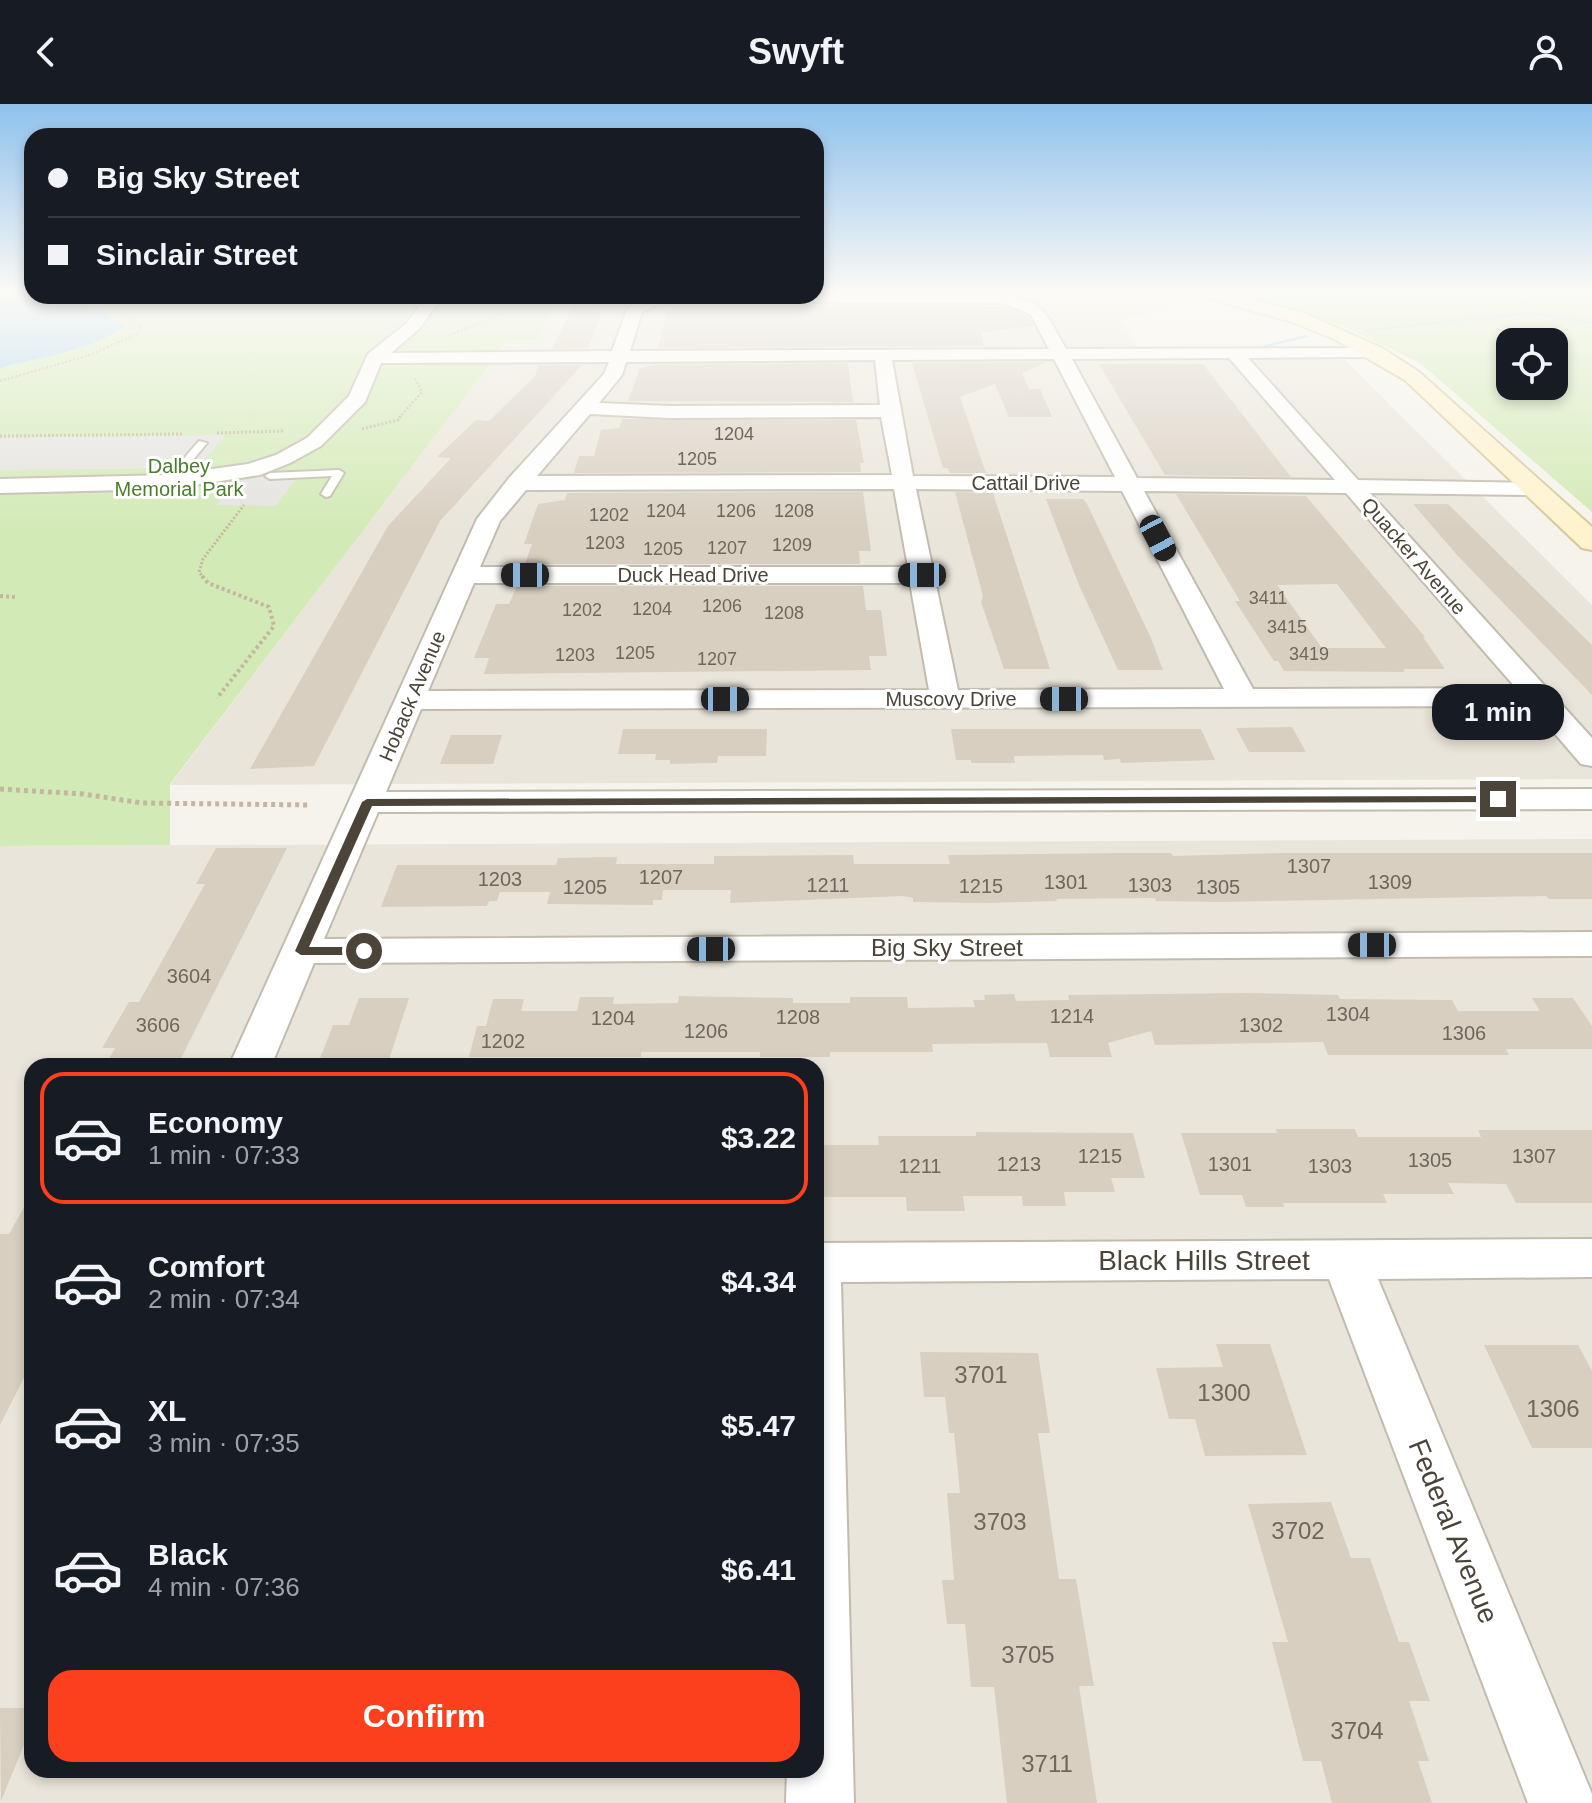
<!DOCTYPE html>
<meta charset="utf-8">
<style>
body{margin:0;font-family:Helvetica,sans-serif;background:#242831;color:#f1f3f6;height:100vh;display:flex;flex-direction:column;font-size:30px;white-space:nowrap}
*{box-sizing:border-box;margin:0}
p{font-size:26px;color:#9ea1a6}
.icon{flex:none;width:44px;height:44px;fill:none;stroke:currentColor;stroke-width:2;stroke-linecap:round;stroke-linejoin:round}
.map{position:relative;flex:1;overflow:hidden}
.drawer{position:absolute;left:24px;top:954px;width:800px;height:720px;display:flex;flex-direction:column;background:#171b24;border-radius:24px;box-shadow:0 4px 12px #0003}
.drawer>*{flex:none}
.top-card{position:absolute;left:24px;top:24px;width:800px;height:176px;border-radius:24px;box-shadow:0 4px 12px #0003;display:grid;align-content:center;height:176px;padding:0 24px;background:#171b24}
.controls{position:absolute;left:1496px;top:224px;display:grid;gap:16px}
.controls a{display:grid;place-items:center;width:72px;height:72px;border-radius:16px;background:#171b24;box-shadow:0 4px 12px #0003;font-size:40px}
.end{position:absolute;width:36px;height:36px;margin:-18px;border:10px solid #4b4439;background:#fff;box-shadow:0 0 0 4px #fff}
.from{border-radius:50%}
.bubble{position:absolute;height:56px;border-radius:24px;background:#171b24;box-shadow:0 4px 12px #0003;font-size:26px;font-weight:600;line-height:56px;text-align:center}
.car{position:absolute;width:24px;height:48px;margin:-24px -12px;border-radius:10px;box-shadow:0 0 6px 2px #0007;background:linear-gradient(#222 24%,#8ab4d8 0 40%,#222 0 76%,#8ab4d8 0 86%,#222 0)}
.top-card b{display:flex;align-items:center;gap:28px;height:76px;font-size:30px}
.top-card b+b{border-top:2px solid #363941}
.top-card i{width:20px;height:20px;background:#f1f3f6}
ul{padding:14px 0 0;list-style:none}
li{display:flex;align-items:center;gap:24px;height:132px;margin:0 16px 12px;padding:0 8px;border:4px solid transparent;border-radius:24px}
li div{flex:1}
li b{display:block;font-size:30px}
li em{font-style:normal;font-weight:600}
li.current{border-color:#fc3f1d}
li>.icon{width:72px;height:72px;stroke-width:1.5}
.cta{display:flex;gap:16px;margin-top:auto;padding:16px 24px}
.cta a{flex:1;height:92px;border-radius:24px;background:#fc3f1d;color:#fff;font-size:32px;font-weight:600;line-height:92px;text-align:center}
header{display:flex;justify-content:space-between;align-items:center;height:104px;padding:0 24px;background:#171b24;font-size:36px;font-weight:600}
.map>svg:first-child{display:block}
.residential{fill:#eae5da;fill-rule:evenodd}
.green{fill:#d2eab5;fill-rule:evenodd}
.parking{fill:#e5e3e0}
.water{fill:#a9d4f2}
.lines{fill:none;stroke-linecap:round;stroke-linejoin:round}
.stream{fill:#a9d4f2;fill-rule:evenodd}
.building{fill:#d8cfc1;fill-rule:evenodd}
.lane-casing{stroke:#c2bbae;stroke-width:4}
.street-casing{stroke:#c2bbae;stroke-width:4}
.secondary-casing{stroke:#d6c79b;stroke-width:4}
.path-far3{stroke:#c4b79f;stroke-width:2;stroke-dasharray:2 2;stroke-linecap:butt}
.path-far2{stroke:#c4b79f;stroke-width:3;stroke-dasharray:2 2;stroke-linecap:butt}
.path-far1{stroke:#c4b79f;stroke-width:4;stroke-dasharray:3 3;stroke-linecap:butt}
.path{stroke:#c4b79f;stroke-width:5;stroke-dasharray:4 4;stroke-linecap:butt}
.lane{fill:#fff;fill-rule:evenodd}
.street{fill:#fff;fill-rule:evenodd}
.secondary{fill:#fff3cd;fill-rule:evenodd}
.route{fill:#4b4439}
.labels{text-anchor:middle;stroke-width:6;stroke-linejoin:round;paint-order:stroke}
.far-number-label{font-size:18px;fill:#6e675b}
.far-park-label{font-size:20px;fill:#4a7f2a;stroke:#fff}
.far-street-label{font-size:20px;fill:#4b4439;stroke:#fff}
.number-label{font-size:20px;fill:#6e675b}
.street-label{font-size:24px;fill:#4b4439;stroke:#fff}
.near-number-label{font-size:24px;fill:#6e675b}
.near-street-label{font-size:28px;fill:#4b4439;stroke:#fff}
</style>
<header><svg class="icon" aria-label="back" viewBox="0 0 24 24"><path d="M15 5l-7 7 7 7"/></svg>Swyft<svg class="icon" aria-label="person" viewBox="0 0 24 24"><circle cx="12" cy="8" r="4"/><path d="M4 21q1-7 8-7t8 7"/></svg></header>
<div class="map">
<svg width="1592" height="1699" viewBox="0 0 1592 1699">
<rect width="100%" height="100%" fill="#f6f3ec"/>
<g class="residential">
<path d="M816,189H1162L1198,196L1120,216L1140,246L501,247L507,237L537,236L559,192H816Z"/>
<path d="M1345,256L1592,501V675L170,681L490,258Z"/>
<path d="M1592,735V1699H0V742ZM32,962H816V1666H32Z"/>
</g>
<g class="green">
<path d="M0,189H32V192H559L537,236L507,237L170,680V741L0,742Z"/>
<path d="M1239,189H1592V408L1420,259L1340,221ZM1510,238H1554V282H1510Z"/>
</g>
<g class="parking">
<path d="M226,331L197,364L0,366V334Z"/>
<path d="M265,367L301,368L276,402L215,401L244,372Z"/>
</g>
<path class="water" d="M24,189L61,192L58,194L60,197L104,207L124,223C86,248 43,252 0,264V196L19,193Z"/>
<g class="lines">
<g class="stream">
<path d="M1167,189H1173L1196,194L1194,195Z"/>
<path d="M1531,208L1592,218V220L1531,210L1365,227L1363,226Z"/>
<path d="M1306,231L1308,233L1262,244L1238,246L1236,245L1262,242Z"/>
</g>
</g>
<g class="building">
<path d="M576,197H602L598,210H602L588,244L552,245Z"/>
<path d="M726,200L1006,203L1029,213L1034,222L982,228L983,242L658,244L667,207H672L675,202Z"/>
<path d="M1046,258L1022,269L1029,285H1040L1052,313H1009L995,280L960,293L986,369H950L948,364H943L912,259Z"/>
<path d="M848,259L853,298L628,297L640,264L654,261Z"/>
<path d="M1099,260H1203L1291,373L1165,371Z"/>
<path d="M539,261H582L440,417L314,662L250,665L388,422L451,354L437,353L476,316L489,317L535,272Z"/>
<path d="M622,315L856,316L864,359H860L861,368L574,369L579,352H594L601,326L619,324Z"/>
<path d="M863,388L871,447H859L860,460H525L532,440H524L538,400L565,396L567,389Z"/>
<path d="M955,388L993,389L1050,565H1004L981,498L983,492Z"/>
<path d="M1176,390L1306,392L1425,533H1423L1445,565H1404V568L1284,567L1278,557H1274L1235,497H1240ZM1337,480L1386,544H1322L1277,481Z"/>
<path d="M1046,395H1083L1087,400L1151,534L1163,566H1118L1079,481Z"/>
<path d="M1413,400H1448L1592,541V591L1457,451Z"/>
<path d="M517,482H863L866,506H881L887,552H869L871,566L484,570L489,554H474L496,500H509Z"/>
<path d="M1292,623L1306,648H1249L1236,624Z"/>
<path d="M623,625H767L766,652H718L717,659L670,660V656H655L656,650H618Z"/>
<path d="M951,625H1201L1215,656L1121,659L1120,655L1104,656L1103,651L1014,652L1015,659H971V656H956Z"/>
<path d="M451,631H502L493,660H440Z"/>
<path d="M216,744H287L177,962H105L115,944H102L129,898H139L205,780H196Z"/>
<path d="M1113,749H1171L1173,752L1279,749H1592V795H1549L1546,792L1219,798L1156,797L1155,794L1056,795L1057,797L987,799L913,798V794L903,792L730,799L731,786H663L662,796H653V801L547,800L550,788H500L497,797H489L487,802L381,803L397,761H556L558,754L617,753L616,760H714V752L853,751L854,760H950L948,751Z"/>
<path d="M1247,889L1338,891L1340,895L1452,896L1458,907H1540L1532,894H1573L1592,922V945H1506L1509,951H1328L1323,938L1155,941L1151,927L1108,939L1112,953H1050L1047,939L932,940L933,948H830V953H760V948H641V953H469L477,922H486L493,895H524L521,907H577L580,893H614L613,900L678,899L679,892L793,894V899H850V893H907L908,904L975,903L973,896H985L984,891L1014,890L1016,897L1069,896L1068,891Z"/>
<path d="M359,894H409L387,962H317L333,921H349Z"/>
<path d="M1276,1025H1355L1358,1033H1481L1478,1026H1592V1099H1516L1506,1080L1448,1079L1454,1090H1383L1387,1099H1283L1284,1103H1246L1242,1091H1200L1181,1029H1277Z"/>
<path d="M976,1028L1133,1029L1145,1074H1111L1115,1088H1064L1066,1102H1023L1022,1092H963L965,1107H907L906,1093H816V1041H879L878,1032H976Z"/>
<path d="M32,1089V1258L0,1321V1130H9Z"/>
<path d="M1216,1240H1270L1307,1351L1205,1352L1195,1315H1169L1156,1264L1223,1263Z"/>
<path d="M1484,1241H1578L1592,1267V1344H1532Z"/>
<path d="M920,1248L1038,1249L1050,1329H1038L1059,1475H1076L1094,1582H1079L1097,1699H1007L994,1583H971L965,1520H947L942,1476H954L947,1389H960L954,1329H949L945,1293H924Z"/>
<path d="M1331,1398L1351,1454H1370L1399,1538H1409L1430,1597H1409L1429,1657H1418L1432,1699H1332L1321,1657H1303L1272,1538H1288L1248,1400Z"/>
<path d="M0,1604H32V1621L1,1697Z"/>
</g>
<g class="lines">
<defs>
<g id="lane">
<path d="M199,337L207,339L173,380H165V376Z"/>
<path d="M339,366L344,369L330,392L326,393L321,390L332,372L270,375L265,372L270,369Z"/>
</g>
<g id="street">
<path d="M816,189H994C1042,194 1044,205 1066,245L1381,244L1384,248L1375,253L1248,254L1358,376L1542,379L1545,384L1542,389L1534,391L1370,389L1592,634V662L1581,660L1531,602L421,605L386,688L1592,685V705L378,708L324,835L1592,828V852L314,859L271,962H229L477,415L509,374L604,270L609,258L381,259L365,298L321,342L290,359L260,371L169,385L0,389V375L169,371L248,360L276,351L307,334L349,292L368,250L407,219L427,192H443L419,225L391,249L612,247L627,205L647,194L816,192ZM686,197L1004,199L1031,211L1049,245L630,247L642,208L657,201ZM1229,254L1230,255L1335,376L1137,374L1072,255ZM1054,255L1115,373L913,372L892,256ZM875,256L880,301L669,302L599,299L622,271L626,258ZM590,310L669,314L881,313L892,371L537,372ZM894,385L908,463H480L500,417L526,386ZM916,385L1122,387L1224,585L958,586ZM1144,387L1346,389L1516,584L1253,585ZM474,479H910L929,586L428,587Z"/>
<path d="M1592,1135V1173L1378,1175L1592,1690V1699H1528L1329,1175L841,1178L854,1699H786L787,1666H816V1139Z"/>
</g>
<path id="secondary" d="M1201,189H1228L1306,210L1382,244L1419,268L1592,423V446L1582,444L1405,276L1332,234L1292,218L1204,193Z"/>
</defs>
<use href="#lane" class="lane-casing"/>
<use href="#street" class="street-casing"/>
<use href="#secondary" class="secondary-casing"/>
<g class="path-far3">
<path d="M0,191L32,192"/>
<path d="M203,192L234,196L269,192"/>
<path d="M450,231L510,207L514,202L508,192"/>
<path d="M0,277L90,251L139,229L141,223L119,203L113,193L44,192"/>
<path d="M399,314L422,288L415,274"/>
</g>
<g class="path-far2">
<path d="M362,325L398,316L401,312"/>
<path d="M217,329L283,327"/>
<path d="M0,332L183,330"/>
<path d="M204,474L199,468L203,455L244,401"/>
</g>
<g class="path-far1">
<path d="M202,472L208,479L269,503L274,522L217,594"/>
<path d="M0,492L15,493"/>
</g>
<path class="path" d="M0,685L83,690L142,699L311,701"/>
<use href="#lane" class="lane"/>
<use href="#street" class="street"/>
<use href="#secondary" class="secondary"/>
</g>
<linearGradient id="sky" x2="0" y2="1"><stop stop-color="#8fc1ec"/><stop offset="0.44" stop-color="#fbfaf6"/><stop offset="1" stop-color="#fbfaf6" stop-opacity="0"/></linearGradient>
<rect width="1592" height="426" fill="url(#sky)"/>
<path class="route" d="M1498,692L1502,693V698L372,702L309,843H364L371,847L364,851H301L295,847L362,698L367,695Z"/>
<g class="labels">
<g class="far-number-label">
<text x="734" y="336">1204</text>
<text x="697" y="361">1205</text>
<text x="666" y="413">1204</text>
<text x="736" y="413">1206</text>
<text x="794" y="413">1208</text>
<text x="609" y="417">1202</text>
<text x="605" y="445">1203</text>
<text x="792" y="447">1209</text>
<text x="727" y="450">1207</text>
<text x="663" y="451">1205</text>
<text x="1268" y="500">3411</text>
<text x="722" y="508">1206</text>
<text x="652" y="511">1204</text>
<text x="582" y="512">1202</text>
<text x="784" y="515">1208</text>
<text x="1287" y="529">3415</text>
<text x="635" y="555">1205</text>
<text x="1309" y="556">3419</text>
<text x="575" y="557">1203</text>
<text x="717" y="561">1207</text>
</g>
<g class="far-park-label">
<text x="179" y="369">Dalbey<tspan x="179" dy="23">Memorial Park</tspan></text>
</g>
<g class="far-street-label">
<text x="1026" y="386">Cattail Drive</text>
<text transform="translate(1414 452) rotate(49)" y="7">Quacker Avenue</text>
<text x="693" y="478">Duck Head Drive</text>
<text transform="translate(412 592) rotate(-67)" y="7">Hoback Avenue</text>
<text x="951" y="602">Muscovy Drive</text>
</g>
<g class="number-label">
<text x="1309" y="769">1307</text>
<text x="661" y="780">1207</text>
<text x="500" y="782">1203</text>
<text x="1066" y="785">1301</text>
<text x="1390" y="785">1309</text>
<text x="828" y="788">1211</text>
<text x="1150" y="788">1303</text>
<text x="981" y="789">1215</text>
<text x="585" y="790">1205</text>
<text x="1218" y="790">1305</text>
<text x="189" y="879">3604</text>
<text x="1348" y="917">1304</text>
<text x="1072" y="919">1214</text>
<text x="798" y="920">1208</text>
<text x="613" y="921">1204</text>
<text x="158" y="928">3606</text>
<text x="1261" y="928">1302</text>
<text x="706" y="934">1206</text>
<text x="1464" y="936">1306</text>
<text x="503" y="944">1202</text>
<text x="1100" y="1059">1215</text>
<text x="1534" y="1059">1307</text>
<text x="1430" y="1063">1305</text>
<text x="1019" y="1067">1213</text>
<text x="1230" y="1067">1301</text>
<text x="920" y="1069">1211</text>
<text x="1330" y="1069">1303</text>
</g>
<g class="street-label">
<text x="947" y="852">Big Sky Street</text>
</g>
<g class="near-number-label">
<text x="981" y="1279">3701</text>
<text x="1224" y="1297">1300</text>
<text x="1553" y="1313">1306</text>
<text x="1000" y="1426">3703</text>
<text x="1298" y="1435">3702</text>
<text x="1028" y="1559">3705</text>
<text x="1357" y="1635">3704</text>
<text x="1047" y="1668">3711</text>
</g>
<g class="near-street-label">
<text x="1204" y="1166">Black Hills Street</text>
<text transform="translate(1454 1427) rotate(68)" y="10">Federal Avenue</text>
</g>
</g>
</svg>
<div class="controls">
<a><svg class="icon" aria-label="locate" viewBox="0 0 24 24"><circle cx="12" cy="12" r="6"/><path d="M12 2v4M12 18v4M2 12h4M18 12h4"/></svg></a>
</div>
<i class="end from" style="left:364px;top:847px"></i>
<i class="end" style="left:1498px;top:695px"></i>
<div class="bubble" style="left:1432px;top:580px;width:132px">1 min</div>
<i class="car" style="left:1158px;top:434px;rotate:152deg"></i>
<i class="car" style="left:525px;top:471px;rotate:270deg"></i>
<i class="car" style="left:922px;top:471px;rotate:270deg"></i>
<i class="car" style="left:725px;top:595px;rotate:90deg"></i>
<i class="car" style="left:1064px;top:595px;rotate:270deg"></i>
<i class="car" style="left:1372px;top:841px;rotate:270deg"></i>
<i class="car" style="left:711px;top:845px;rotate:270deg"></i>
<div class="top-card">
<b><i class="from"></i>Big Sky Street</b>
<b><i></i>Sinclair Street</b>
</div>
<section class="drawer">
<ul>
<li class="current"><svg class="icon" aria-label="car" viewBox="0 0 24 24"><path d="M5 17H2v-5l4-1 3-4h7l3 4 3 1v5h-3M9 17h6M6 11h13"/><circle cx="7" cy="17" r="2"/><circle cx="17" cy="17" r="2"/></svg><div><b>Economy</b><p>1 min · 07:33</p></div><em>$3.22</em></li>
<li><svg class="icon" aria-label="car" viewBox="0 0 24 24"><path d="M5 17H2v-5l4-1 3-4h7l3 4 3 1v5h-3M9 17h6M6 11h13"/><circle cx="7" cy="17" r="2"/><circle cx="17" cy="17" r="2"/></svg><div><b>Comfort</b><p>2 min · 07:34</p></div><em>$4.34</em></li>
<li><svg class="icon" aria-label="car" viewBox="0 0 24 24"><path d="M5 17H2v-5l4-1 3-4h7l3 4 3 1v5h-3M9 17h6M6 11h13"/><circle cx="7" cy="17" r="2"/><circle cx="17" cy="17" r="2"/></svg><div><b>XL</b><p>3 min · 07:35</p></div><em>$5.47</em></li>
<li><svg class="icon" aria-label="car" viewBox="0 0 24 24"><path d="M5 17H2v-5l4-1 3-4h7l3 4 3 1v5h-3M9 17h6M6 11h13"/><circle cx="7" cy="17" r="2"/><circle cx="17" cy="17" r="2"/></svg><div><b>Black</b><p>4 min · 07:36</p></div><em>$6.41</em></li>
</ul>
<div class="cta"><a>Confirm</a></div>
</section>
</div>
